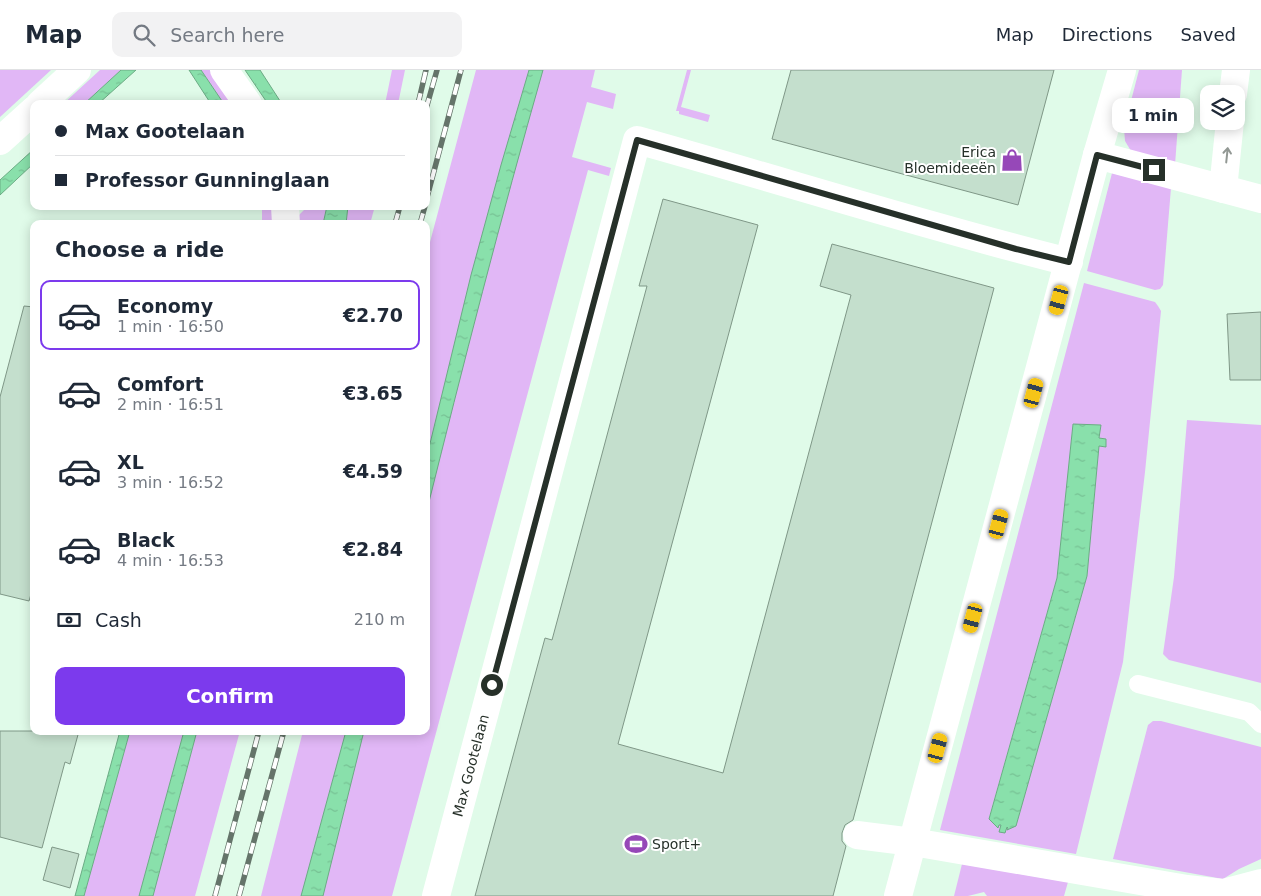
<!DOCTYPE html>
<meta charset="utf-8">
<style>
body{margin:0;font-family:"DejaVu Sans",sans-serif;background:#f2f2f3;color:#1f2937;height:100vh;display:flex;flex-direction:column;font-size:19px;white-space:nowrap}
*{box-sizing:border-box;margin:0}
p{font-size:16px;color:#747a83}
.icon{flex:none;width:28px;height:28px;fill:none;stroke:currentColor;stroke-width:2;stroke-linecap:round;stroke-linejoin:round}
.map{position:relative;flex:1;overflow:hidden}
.sheet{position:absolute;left:30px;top:150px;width:400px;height:515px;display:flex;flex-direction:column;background:#fff;border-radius:10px;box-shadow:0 2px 12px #0003}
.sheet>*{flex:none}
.guide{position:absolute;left:30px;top:30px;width:400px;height:110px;border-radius:10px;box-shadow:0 2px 12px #0003;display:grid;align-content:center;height:110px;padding:0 25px;background:#fff}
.controls{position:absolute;left:1200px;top:15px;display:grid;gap:10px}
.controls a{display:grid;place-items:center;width:45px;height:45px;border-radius:10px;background:#fff;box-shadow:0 2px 12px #0003;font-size:25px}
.end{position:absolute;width:22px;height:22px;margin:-11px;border:6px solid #263029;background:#fff;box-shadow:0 0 0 2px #fff}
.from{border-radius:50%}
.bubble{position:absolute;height:35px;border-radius:10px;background:#fff;box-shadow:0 2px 12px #0003;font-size:16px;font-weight:700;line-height:35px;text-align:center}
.car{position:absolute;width:15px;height:30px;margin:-15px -8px;border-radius:6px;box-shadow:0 0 4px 1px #0007;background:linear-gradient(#f5c518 24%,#345 0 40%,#f5c518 0 76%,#345 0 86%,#f5c518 0)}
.guide b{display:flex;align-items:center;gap:18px;height:48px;font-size:19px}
.guide b+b{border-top:1px solid #e0e1e3}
.guide i{width:12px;height:12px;background:#1f2937}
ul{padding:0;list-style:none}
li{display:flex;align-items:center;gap:15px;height:70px;margin:0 10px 8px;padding:0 15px;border:2px solid transparent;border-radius:10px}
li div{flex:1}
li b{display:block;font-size:19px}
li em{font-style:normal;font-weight:700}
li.selected{border-color:#7c3aed}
li>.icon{width:45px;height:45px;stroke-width:1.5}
h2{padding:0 25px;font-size:22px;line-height:60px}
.pay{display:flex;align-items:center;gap:12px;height:55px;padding:0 25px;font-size:19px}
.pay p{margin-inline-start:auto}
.button{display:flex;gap:10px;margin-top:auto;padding:10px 25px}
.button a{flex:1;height:58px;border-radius:10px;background:#7c3aed;color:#fff;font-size:20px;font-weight:700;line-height:58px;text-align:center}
header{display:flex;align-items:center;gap:30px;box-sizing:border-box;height:70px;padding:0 25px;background:#fff;border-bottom:1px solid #e0e1e3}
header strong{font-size:24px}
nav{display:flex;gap:28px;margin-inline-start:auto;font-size:18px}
.search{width:350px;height:45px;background:#f2f2f3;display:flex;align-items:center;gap:12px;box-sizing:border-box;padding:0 18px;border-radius:10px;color:#747a83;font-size:19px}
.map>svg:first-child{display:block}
.green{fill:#e1b7f6;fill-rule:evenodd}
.water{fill:url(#water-ripples);stroke:#6bab84}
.building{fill:#c4dfcd;stroke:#7f9787}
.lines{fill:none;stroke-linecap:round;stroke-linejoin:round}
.lane{stroke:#fff;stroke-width:18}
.street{stroke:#fff;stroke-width:28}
.rail-casing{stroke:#65746a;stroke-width:5.5}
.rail{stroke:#fff;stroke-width:4;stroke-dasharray:11;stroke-linecap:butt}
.oneway{stroke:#929894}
.route{stroke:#263029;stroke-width:6}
.labels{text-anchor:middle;stroke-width:4;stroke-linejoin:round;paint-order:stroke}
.poi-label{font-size:14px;fill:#263029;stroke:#fff;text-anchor:end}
.street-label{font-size:14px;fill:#263029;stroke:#fff}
</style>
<header>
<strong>Map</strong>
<div class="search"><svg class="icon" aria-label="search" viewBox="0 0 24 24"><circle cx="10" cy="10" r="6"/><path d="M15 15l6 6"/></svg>Search here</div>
<nav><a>Map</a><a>Directions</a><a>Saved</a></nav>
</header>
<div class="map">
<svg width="1261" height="826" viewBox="0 0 1261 826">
<defs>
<pattern id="water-ripples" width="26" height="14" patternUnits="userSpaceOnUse" patternTransform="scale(1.25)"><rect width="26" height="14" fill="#89e0ab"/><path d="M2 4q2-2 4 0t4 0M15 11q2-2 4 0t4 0" fill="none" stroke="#76c093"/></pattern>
</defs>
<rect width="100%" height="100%" fill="#e0fbe9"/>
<g class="green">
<path d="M0,0H51L0,47Z"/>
<path d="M100,0H121L84,34H63Z"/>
<path d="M201,0H214L238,34H224Z"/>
<path d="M392,0H405L398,34H385Z"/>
<path d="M476,0H595L591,17L616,24L613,39L587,32L572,87L611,98L609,106L588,100L392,826H261L303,661H426V187Z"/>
<path d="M687,0H691L681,37L710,45L708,52L679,44V41H676Z"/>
<path d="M1139,0H1182L1175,95L1131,81L1125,71L1124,58Z"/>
<path d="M1112,103L1171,118L1163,215L1160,219L1155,220L1087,201Z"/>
<path d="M262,136H276L277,154H262Z"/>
<path d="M308,136H327L323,154H294V150Z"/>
<path d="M348,136H375L370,154H346Z"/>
<path d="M1084,213L1155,232L1158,236L1161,241L1145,402L1123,592L1076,784L940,760ZM1073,354L1101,355L1099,369L1105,377L1099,376L1087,506L1016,756L1007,757L1005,763L1001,755L989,748L1057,508Z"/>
<path d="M1187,350L1261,355V613L1169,590L1163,584L1174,507Z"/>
<path d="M1153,651H1161L1261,677V789L1239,799L1223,809L1113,789L1148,655Z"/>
<path d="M130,661H184L139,826H84Z"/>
<path d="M197,661H240L195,826H153Z"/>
<path d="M962,794L1068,812L1064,826H987L984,822L968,826H954Z"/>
</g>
<g class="water">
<path d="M121,0H136L98,34H84Z"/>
<path d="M189,0H201L224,34H211Z"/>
<path d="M245,0H260L282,34H268Z"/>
<path d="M529,0H543C501,147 463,295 426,444V390L471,205L501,95Z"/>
<path d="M34,79V93L0,125V110Z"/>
<path d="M327,136H348L346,154H323Z"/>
<path d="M1073,354L1101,355L1099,368L1106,369V377L1099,376L1087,506L1016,756L1007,760L1008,758L1007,757L1005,763L999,762L1001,755H999L998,758L989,749L1057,508Z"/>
<path d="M120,661H130L84,826H75Z"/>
<path d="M184,661H197L153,826H139Z"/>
<path d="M346,661H364L323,826H301Z"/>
</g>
<g class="building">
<path d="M791,0H1054L1018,135L772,69Z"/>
<path d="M663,129L758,155L618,674L723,703L851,225L820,216L832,174L994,218L853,750L845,755L842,763V771L846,776L833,826H475L545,568L552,570L572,496L647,216H639Z"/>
<path d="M24,236L34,237V514L29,531L0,524V327Z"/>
<path d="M1261,242V310H1230L1227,244Z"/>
<path d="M0,661H79L70,694L65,692L42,778L0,767Z"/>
<path d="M52,777L79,784L70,818L43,810Z"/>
</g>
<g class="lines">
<path class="lane" d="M1138,614L1249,642L1261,654"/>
<g class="street">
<path d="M224,0L248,34"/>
<path d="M1233,24L1236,0"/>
<path d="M40,34L77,0"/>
<path d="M0,71L34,40"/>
<path d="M1097,85L1261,129"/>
<path d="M1223,119L1230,51"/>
<path d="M285,136L286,154"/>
<path d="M857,765L913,772L1187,819L1223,823L1261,813"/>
<path id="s1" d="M436,826L637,70C781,110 924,156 1069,192"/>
<path d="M898,826L1097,85L1122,0"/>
</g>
<defs>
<g id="rail">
<path d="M418,34L426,0"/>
<path d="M426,39L437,0"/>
<path d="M426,131L461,0"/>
<path d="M395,154L400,136"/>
<path d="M420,154L425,136"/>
<path d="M215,826L259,661"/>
<path d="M239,826L284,661"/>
</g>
</defs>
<use href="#rail" class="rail-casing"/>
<use href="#rail" class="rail"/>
</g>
<defs><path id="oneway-shaft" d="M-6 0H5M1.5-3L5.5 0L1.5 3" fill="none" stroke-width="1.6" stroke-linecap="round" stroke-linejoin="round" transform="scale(1.25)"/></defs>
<use class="oneway" href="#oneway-shaft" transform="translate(1227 85) rotate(-84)"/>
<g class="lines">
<path class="route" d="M492,615L637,70L714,92L1016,179L1069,192L1097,85L1154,100"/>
</g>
<defs>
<symbol id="shop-bare" viewBox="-9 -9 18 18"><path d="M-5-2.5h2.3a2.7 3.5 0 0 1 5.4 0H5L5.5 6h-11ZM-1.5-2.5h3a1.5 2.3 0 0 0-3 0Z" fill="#9648b8" stroke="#fff" stroke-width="2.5" paint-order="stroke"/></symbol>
<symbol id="stadium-bare" viewBox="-9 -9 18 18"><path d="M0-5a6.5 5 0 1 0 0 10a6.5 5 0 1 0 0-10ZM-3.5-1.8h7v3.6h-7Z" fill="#9648b8" stroke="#fff" stroke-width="2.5" paint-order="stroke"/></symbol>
</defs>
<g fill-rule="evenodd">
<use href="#shop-bare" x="996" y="74" width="32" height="32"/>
<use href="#stadium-bare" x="620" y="758" width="32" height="32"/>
</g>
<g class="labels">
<g class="poi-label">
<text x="996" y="87">Erica<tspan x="996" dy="16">Bloemideeën</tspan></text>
<text x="652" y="779" text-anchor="start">Sport+</text>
</g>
<g class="street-label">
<text dy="5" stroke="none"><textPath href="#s1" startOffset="135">Max Gootelaan</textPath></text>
</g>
</g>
</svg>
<div class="controls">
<a><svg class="icon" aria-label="layers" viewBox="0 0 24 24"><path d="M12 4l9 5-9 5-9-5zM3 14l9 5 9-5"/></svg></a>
</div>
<i class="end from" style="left:492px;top:615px"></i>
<i class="end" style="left:1154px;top:100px"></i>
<div class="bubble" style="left:1112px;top:28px;width:82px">1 min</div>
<i class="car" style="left:1059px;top:230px;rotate:195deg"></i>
<i class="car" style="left:1034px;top:323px;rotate:15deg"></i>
<i class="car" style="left:999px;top:454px;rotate:15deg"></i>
<i class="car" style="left:973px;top:548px;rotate:195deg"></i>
<i class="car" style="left:938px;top:678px;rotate:15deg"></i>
<div class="guide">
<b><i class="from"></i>Max Gootelaan</b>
<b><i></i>Professor Gunninglaan</b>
</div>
<section class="sheet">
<h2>Choose a ride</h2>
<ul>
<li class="selected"><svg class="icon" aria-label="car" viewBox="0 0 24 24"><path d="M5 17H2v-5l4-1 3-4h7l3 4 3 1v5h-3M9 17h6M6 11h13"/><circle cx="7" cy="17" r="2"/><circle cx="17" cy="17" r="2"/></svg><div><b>Economy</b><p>1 min · 16:50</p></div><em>€2.70</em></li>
<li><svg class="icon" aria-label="car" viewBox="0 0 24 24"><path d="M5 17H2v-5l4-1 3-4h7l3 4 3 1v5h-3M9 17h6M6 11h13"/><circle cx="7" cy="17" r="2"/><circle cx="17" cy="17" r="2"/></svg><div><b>Comfort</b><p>2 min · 16:51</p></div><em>€3.65</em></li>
<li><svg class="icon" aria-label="car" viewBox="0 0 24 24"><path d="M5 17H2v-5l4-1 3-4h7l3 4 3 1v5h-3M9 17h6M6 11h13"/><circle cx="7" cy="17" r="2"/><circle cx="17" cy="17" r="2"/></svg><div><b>XL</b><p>3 min · 16:52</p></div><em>€4.59</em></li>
<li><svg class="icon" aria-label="car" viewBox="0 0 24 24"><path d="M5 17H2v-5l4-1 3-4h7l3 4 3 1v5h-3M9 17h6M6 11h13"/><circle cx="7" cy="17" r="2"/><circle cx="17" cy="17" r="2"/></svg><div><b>Black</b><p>4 min · 16:53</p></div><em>€2.84</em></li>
</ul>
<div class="pay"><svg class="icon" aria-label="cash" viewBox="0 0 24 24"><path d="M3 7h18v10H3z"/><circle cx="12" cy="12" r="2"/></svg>Cash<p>210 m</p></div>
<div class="button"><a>Confirm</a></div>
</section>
</div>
